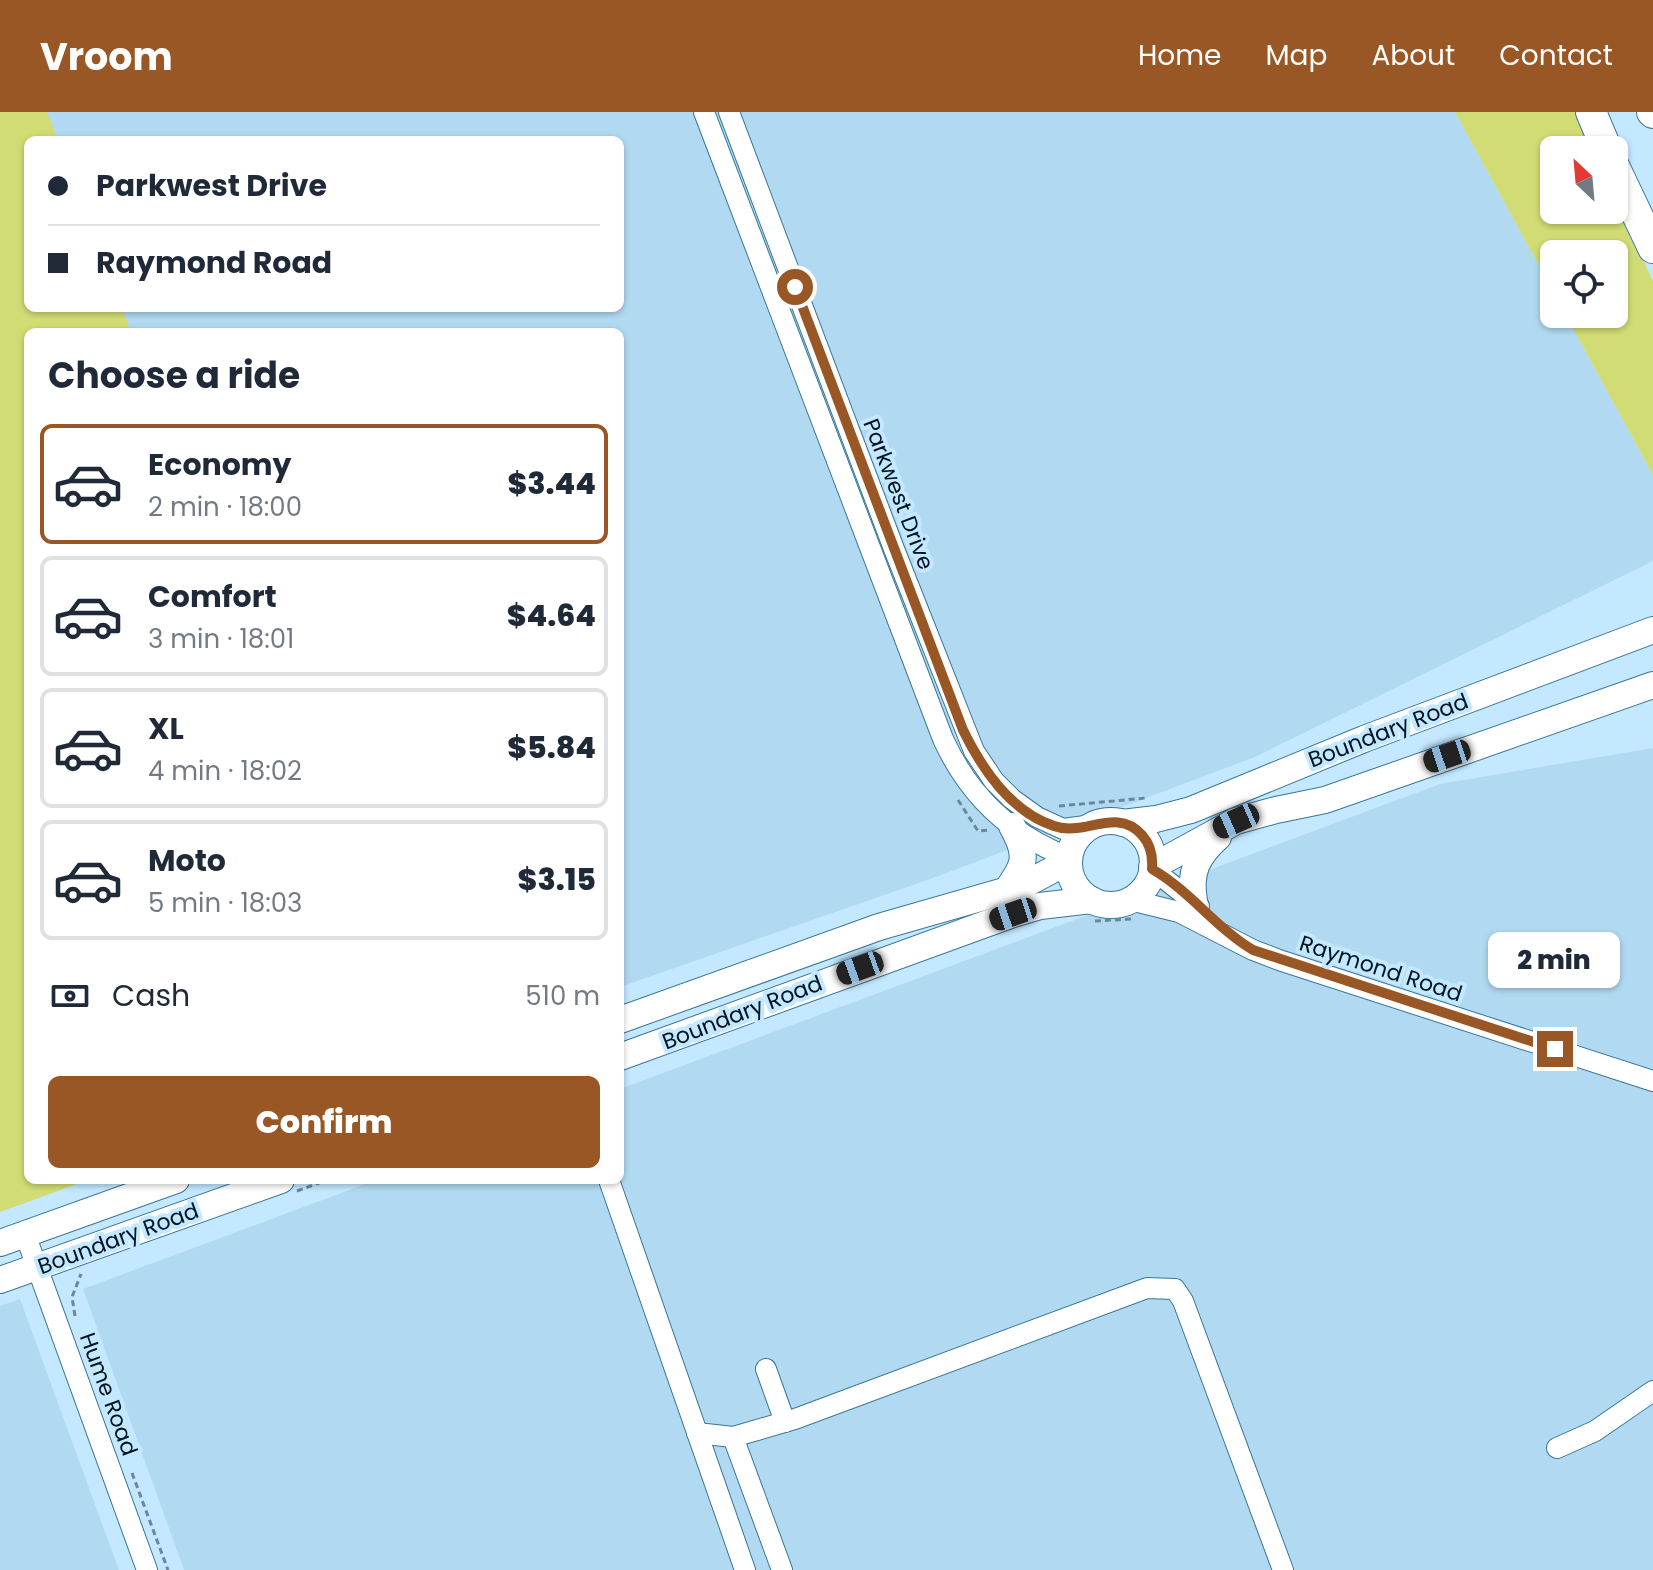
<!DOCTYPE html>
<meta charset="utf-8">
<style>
body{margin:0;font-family:Poppins,sans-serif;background:#f2f2f3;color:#1f2937;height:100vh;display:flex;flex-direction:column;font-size:30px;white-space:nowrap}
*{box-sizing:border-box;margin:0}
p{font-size:26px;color:#747a83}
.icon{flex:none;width:44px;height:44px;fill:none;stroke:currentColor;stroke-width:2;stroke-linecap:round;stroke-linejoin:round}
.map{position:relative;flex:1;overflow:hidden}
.details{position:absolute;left:24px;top:216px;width:600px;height:856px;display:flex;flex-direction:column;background:#fff;border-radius:12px;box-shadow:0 2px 6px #0004}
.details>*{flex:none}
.banner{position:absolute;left:24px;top:24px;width:600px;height:176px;border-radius:12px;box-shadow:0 2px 6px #0004;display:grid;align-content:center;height:176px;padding:0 24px;background:#fff}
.needle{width:52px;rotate:334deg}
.buttons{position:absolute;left:1540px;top:24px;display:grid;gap:16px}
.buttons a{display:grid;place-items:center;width:88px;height:88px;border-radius:12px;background:#fff;box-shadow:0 2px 6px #0004;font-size:40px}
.end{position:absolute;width:36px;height:36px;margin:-18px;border:10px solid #995725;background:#fff;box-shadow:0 0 0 4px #fff}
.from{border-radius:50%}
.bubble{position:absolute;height:56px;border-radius:12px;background:#fff;box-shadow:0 2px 6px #0004;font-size:26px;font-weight:800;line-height:56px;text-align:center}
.car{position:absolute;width:24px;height:48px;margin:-24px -12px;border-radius:10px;box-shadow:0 0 6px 2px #0007;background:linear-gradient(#222 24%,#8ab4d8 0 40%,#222 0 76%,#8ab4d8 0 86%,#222 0)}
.banner b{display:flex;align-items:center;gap:28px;height:76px;font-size:30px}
.banner b+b{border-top:2px solid #e0e1e3}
.banner i{width:20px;height:20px;background:#1f2937}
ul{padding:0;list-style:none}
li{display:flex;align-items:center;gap:24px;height:120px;margin:0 16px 12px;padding:0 8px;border:4px solid #e0e1e3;border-radius:12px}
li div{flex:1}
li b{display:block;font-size:30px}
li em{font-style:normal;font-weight:800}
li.selected{border-color:#995725}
li>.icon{width:72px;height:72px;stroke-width:1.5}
h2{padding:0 24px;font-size:36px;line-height:96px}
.pay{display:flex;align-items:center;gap:20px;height:88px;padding:0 24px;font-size:30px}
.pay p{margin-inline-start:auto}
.button{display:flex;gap:16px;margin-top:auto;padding:16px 24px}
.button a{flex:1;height:92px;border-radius:12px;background:#995725;color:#fff;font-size:32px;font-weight:800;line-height:92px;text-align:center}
header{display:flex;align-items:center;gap:48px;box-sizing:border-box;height:112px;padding:0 40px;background:#995725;color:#fff}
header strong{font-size:38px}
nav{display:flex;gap:44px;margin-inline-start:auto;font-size:28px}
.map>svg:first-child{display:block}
.built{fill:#b1daf2}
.green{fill:#d1dd74}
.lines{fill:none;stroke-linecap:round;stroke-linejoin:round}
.minor-casing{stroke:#377698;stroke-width:22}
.major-casing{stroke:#377698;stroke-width:28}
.highway-casing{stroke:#377698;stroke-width:32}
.path{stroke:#6a889b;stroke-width:3;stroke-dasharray:6 4;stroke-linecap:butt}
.minor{stroke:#fff;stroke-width:20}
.major{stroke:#fff;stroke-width:26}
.highway{stroke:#fff;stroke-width:30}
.route{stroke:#995725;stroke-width:10}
.labels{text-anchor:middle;stroke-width:8;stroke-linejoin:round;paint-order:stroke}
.street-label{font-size:22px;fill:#001522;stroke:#c3e8ff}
</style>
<header>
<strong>Vroom</strong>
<nav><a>Home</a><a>Map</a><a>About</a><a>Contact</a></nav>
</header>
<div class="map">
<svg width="1653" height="1458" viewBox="0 0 1653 1458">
<rect width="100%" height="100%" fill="#c3e8ff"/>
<g class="built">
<path d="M44,0H1455L1554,181V202H1565L1653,363V449L1255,645L933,766L620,875V220H127L118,196H620V28H55Z"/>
<path d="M1653,636V1458H184L83,1177L376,1068H620V977L1440,672Z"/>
<path d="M20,1187L119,1458H0V1194Z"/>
</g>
<g class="green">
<path d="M0,0H47L58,28H28V196H122L131,220H28V1068H88L0,1100Z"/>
<path d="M1455,0H1576L1593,38H1554V98H1614V85L1653,169V363L1565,202H1614V142H1554V181Z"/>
</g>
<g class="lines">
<defs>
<g id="minor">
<path d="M704,0L943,627C969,684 1010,723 1070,746"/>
<path d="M729,0L894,437L974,639L994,669L1012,687L1037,705L1063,717L1093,713"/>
<path d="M1152,757L1199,794"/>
<path d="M1130,788L1179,800L1253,838L1282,849L1653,969"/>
<path d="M609,1068L745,1458"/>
<path d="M25,1122L147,1458"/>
<path d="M766,1257L785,1310"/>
<path d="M697,1321L733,1325L795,1307L1147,1176L1175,1177L1183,1189L1283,1458"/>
<path d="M733,1325L782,1458"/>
<path d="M1557,1336L1595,1319L1653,1279"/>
</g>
<g id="major">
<circle cx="1111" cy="751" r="42"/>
<path d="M1122,711L1156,707L1191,698L1364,627L1653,518"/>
<path d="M1152,755L1236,709L1276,698L1325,688L1653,573"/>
<path d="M1006,779C1025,753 1029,744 1012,714"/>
<path d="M1194,789C1189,760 1197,744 1218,725"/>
<path d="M620,908L879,815L1022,774L1069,749"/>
<path d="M620,945L1013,802L1040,794L1092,788"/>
<path d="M0,1131L176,1068"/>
<path d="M0,1168L281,1068"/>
</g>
<g id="highway">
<path d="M1591,0L1607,38"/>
<path d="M1652,0L1653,1"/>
<path d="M1614,54L1653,136"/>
</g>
</defs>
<use href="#minor" class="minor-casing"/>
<use href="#major" class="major-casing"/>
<use href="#highway" class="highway-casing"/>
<g class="path">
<path d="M958,688L978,719L989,718"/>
<path d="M1059,694L1146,686"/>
<path d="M1095,809L1131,807"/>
<path d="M297,1079L327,1068"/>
<path d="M75,1204L72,1185L81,1162"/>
<path d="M132,1361L168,1458"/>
</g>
<use href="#minor" class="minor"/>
<use href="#major" class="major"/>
<use href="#highway" class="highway"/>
</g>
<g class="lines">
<path class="route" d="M795,175L963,618C982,657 1011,700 1054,714C1084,725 1117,694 1142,723C1151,733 1153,744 1152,757C1190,779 1216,816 1253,838L1555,937"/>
</g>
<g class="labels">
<g class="street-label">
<text transform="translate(899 382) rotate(69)" y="8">Parkwest Drive</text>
<text transform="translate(1388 618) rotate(-21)" y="8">Boundary Road</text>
<text transform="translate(1381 856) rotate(18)" y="8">Raymond Road</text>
<text transform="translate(742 900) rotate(-21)" y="8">Boundary Road</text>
<text transform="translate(118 1126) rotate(-20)" y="8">Boundary Road</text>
<text transform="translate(109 1282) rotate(70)" y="8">Hume Road</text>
</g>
</g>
</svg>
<div class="buttons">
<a><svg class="needle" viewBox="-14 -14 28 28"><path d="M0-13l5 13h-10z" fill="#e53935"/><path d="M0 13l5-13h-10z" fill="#747a83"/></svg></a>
<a><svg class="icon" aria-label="locate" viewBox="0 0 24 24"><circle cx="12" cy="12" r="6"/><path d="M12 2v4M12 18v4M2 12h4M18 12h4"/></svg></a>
</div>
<i class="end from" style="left:795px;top:175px"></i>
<i class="end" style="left:1555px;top:937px"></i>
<div class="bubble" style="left:1488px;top:820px;width:132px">2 min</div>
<i class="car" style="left:1447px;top:644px;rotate:251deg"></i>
<i class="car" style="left:1236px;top:709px;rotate:246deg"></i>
<i class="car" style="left:1013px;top:802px;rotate:251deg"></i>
<i class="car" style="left:860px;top:856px;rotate:250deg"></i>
<div class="banner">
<b><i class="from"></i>Parkwest Drive</b>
<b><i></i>Raymond Road</b>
</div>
<section class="details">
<h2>Choose a ride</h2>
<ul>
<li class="selected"><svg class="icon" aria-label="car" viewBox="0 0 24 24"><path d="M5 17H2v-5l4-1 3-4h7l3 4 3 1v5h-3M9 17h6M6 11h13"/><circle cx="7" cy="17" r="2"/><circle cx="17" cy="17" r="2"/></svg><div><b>Economy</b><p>2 min · 18:00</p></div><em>$3.44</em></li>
<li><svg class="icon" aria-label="car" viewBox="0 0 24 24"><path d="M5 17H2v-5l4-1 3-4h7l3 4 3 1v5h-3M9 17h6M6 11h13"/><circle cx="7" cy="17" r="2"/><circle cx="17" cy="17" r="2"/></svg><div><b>Comfort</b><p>3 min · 18:01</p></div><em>$4.64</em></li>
<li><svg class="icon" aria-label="car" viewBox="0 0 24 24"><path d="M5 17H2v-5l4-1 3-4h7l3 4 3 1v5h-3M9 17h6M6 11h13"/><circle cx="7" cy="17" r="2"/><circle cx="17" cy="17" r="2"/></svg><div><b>XL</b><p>4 min · 18:02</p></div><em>$5.84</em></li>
<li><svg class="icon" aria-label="car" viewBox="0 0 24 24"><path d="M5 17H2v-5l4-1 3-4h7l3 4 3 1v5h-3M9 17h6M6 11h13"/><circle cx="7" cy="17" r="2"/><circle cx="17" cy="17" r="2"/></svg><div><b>Moto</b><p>5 min · 18:03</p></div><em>$3.15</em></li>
</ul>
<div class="pay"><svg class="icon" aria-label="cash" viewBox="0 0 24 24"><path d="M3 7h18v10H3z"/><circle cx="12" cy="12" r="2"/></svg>Cash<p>510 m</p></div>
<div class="button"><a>Confirm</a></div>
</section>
</div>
